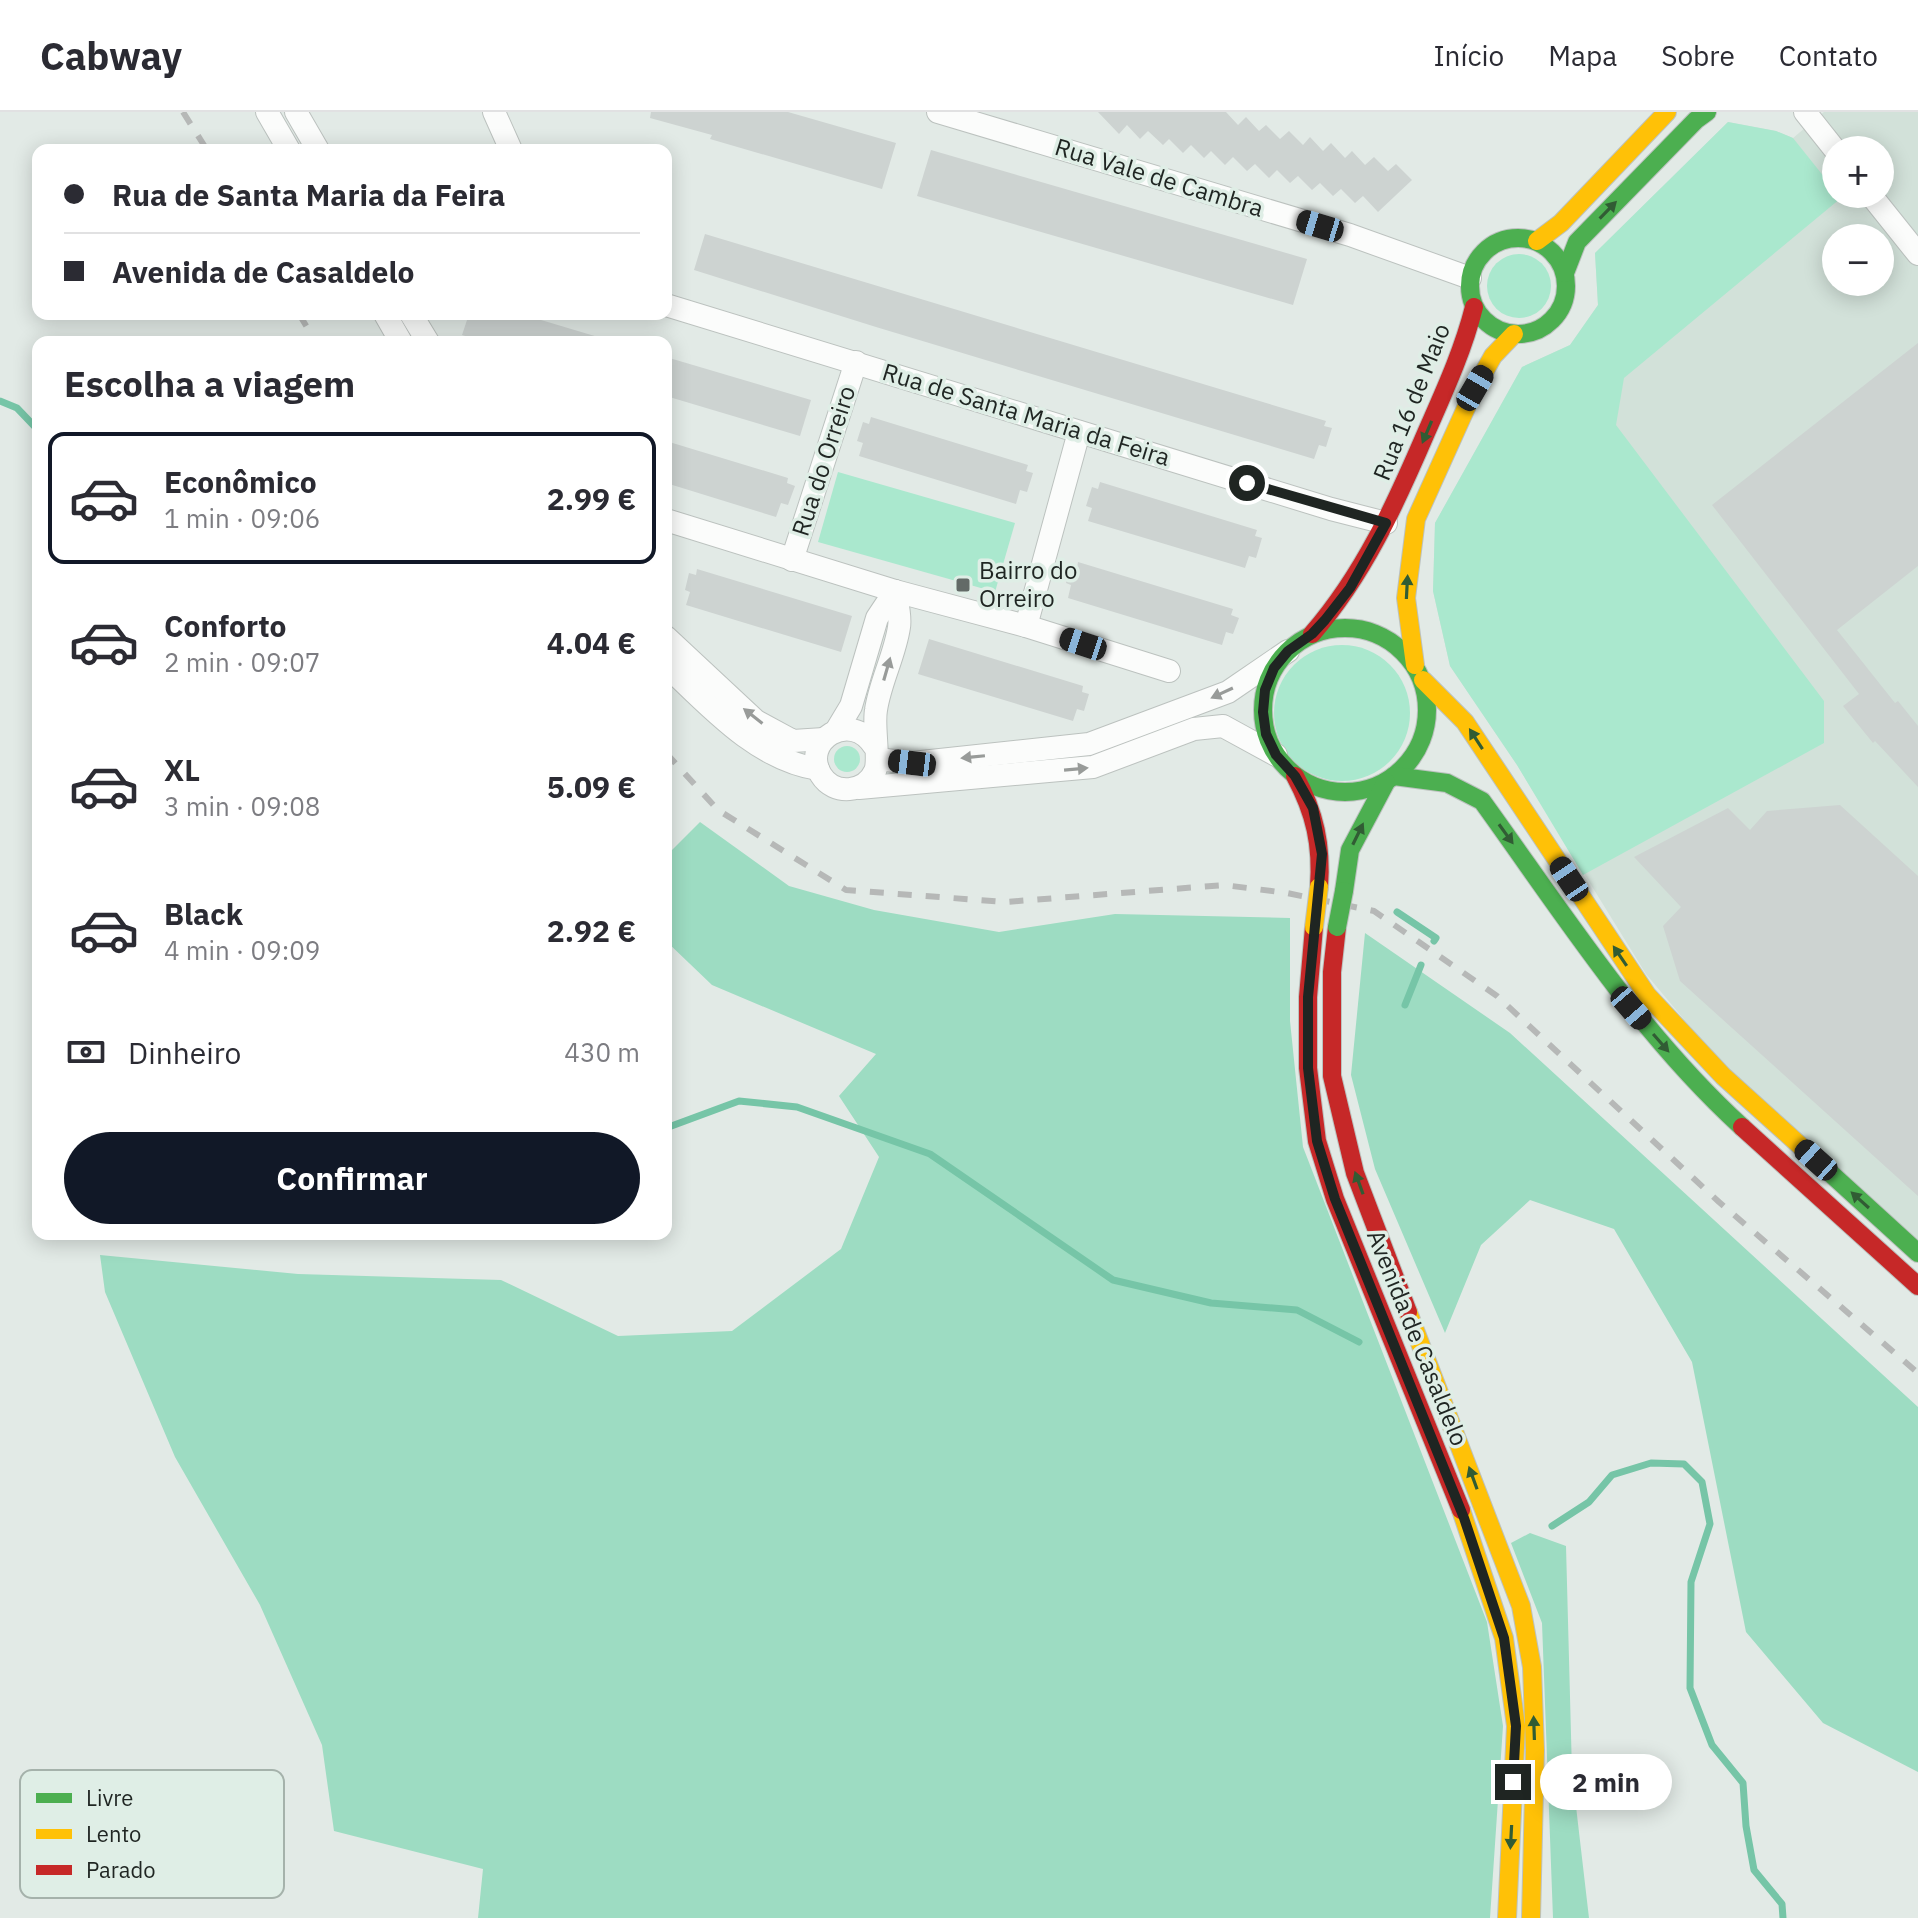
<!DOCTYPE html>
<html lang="pt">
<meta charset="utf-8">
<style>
body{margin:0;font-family:"IBM Plex Sans",sans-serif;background:#f7f7f7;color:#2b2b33;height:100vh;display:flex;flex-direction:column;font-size:30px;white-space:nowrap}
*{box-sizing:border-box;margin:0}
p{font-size:26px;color:#7c7c81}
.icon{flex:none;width:44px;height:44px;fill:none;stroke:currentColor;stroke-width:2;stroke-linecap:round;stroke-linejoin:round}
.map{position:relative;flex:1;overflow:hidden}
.drawer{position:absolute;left:32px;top:224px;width:640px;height:904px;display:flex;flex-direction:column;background:#fff;border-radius:16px;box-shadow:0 4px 20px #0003}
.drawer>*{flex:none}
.hud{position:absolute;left:32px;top:32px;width:640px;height:176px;border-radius:16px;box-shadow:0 4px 20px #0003;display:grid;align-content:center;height:176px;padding:0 32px;background:#fff}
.fabs{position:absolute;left:1822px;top:24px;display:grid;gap:16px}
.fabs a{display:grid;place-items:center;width:72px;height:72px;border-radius:50%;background:#fff;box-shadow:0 4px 20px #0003;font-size:40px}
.end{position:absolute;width:36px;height:36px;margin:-18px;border:10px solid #1f2522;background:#fff;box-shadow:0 0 0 4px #fff}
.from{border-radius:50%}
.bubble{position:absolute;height:56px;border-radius:28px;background:#fff;box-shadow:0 4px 20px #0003;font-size:26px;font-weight:800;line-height:56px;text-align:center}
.car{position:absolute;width:24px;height:48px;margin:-24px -12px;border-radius:10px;box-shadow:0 0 6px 2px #0007;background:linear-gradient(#222 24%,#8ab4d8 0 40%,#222 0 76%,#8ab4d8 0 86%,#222 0)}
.hud b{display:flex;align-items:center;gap:28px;height:76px;font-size:30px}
.hud b+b{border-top:2px solid #e1e1e2}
.hud i{width:20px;height:20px;background:#2b2b33}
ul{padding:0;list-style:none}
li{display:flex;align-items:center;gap:24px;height:132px;margin:0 16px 12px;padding:0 16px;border:4px solid transparent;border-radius:16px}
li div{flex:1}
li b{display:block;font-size:30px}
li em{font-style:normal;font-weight:800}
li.selected{border-color:#111827}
li>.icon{width:72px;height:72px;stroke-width:1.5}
h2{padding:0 32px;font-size:36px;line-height:96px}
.pay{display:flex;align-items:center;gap:20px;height:88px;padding:0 32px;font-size:30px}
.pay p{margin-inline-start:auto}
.primary-button{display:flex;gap:16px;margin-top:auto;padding:16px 32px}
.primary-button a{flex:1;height:92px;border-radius:48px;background:#111827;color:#fff;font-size:32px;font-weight:800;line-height:92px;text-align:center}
header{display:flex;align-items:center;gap:48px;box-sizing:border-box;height:112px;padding:0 40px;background:#fff;border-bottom:2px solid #e1e1e2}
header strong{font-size:38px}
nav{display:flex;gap:44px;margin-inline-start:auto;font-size:28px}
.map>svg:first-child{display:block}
.built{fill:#d2e1d9;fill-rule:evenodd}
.green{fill:#aae8ce}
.forest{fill:#9ddcc2}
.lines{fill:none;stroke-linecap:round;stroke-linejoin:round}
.stream{stroke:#76c5a7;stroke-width:7}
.building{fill:#cdd3d1}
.street-casing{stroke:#bcc2bf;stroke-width:24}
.fast-casing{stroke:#bcc2bf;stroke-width:20}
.slow-casing{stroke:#bcc2bf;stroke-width:20}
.jam-casing{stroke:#bcc2bf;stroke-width:20}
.street{stroke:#fbfcfb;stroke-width:22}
.fast{stroke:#4caf50;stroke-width:18}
.slow{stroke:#ffc107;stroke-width:18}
.jam{stroke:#c62828;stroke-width:18}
.rail{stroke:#b6b8b7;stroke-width:6;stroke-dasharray:14 14;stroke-linecap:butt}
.fast-bridge-casing{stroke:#bcc2bf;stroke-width:20;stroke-linecap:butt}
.slow-bridge-casing{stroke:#bcc2bf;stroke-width:20;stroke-linecap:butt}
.fast-bridge{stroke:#4caf50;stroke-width:18}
.slow-bridge{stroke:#ffc107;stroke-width:18}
.oneway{fill:#315c34}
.oneway2{fill:#989b99}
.route{stroke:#1f2522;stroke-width:10}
.poi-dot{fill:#636a67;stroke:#dfeee6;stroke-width:3}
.labels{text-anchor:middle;stroke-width:7;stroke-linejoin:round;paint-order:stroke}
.street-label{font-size:24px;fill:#1f2522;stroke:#dfeee6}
.poi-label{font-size:24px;fill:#1f2522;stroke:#dfeee6;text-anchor:start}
.key{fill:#dfeee6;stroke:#a5b2ab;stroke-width:2}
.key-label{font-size:22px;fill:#1f2522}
</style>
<header>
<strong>Cabway</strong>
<nav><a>Início</a><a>Mapa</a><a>Sobre</a><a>Contato</a></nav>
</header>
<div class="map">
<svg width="1918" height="1806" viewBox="0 0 1918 1806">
<rect width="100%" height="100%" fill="#e2eae6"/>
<path class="built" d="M1824,0H1918V1129L1723,954L1646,862L1517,653L1450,554L1433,479L1435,411L1522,255L1570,233L1598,193L1595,141L1728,10L1776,19L1793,26ZM1836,38H1880V82H1836ZM1836,126H1880V170H1836Z"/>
<g class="green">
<path d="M1728,10L1776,19L1793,26L1841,86L1624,266L1616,313L1824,589V631L1583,763L1517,653L1450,554L1433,479L1435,411L1522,255L1570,233L1598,193L1595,141Z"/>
<circle cx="1519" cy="174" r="32"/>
<path d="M838,360L1015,411L995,480L818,430Z"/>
<circle cx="1342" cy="601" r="68"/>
<circle cx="847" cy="647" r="13"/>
</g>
<g class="forest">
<path d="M700,710L789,774L874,798L999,820L1115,802L1290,806V909L1303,1035L1487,1510L1503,1614L1490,1806H478L483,1757L334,1719L322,1633L260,1493L175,1345L105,1180L100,1143L298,1162L501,1168L618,1224L732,1219L841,1137L879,1045L839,984L876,942L712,873L666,829V744Z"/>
<path d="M1365,821L1510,921L1918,1295V1660L1823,1611L1746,1520L1692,1250L1614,1117L1530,1088L1481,1133L1445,1221L1375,1057L1351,963Z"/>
<path d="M1530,1421L1566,1434L1572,1660L1589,1806H1553L1542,1511L1511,1431Z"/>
</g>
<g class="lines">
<g class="stream">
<path d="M0,289L17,296L38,318"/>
<path d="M1397,800L1436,826L1434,829"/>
<path d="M1405,893L1421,853"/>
<path d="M666,1016L739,989L797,995L930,1042L1113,1168L1211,1191L1297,1198L1359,1230"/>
<path d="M1552,1414L1589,1390L1612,1363L1651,1351L1684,1352L1702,1370L1710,1412L1691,1470L1690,1576L1712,1633L1743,1671L1746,1714L1754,1758L1782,1792L1783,1806"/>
</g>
</g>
<g class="building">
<path d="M651,0H788L896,31L882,77L710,27L712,23L650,6Z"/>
<path d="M1098,0H1226L1238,13L1246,5L1259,19L1266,13L1280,27L1289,19L1303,33L1310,25L1323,39L1331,31L1345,46L1352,39L1365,53L1374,45L1388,59L1396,52L1412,68L1378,100L1363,84L1355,91L1341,77L1333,84L1320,71L1312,78L1298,64L1290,71L1277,58L1269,66L1255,52L1247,59L1233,45L1225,53L1211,39L1204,46L1191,33L1183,41L1169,27L1163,33L1148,19L1140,27L1127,13L1119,22Z"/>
<path d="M931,38L1307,147L1293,193L917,84Z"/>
<path d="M705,122L1326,309L1324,314L1332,316L1326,335L1319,333L1314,347L876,215L694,158Z"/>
<path d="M469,202H521L598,225V230H485L462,223Z"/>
<path d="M1918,231V454L1837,518L1895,591L1898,589L1918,614V675L1875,629L1873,631L1843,594L1859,582L1712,393Z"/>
<path d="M666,245L811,288L800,324L666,284Z"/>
<path d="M871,305L1028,353L1026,359L1033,361L1027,380L1020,378L1016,392L859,344L863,331L857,329L863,310L869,312Z"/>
<path d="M666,329L788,366L787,371L795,374L788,393L781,391L776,405L666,371Z"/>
<path d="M1100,370L1257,418L1255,424L1262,426L1256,446L1249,444L1245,456L1088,409L1092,396L1086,394L1092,375L1098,377Z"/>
<path d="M1078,450L1233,497L1231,503L1239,506L1233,522L1226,520L1222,533L1068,486L1071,473L1066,471L1071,455L1077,456Z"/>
<path d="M697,457L852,504L841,540L686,493L690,480L685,478L689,461L696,463Z"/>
<path d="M929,527L1083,574L1082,580L1089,582L1084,599L1077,597L1073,609L918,562Z"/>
<path d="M1840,693L1918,764V1084L1680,869L1663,814L1681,795L1634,745L1728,696L1750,718L1767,699Z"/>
</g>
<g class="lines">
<defs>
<g id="street">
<path d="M267,0L289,38"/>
<path d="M296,0L318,38"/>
<path d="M494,0L511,38"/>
<path d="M938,0L1350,123L1470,166"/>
<path d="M1805,0L1836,39"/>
<path d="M1870,82L1918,142"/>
<path d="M666,193L1331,397L1386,411"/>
<path d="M385,202L401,230"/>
<path d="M411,202L428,230"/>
<path d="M666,408L895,479L1026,514L1169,559"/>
<path d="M792,448L856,250"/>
<path d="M1026,514L1079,320"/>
<path d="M666,525L756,609L793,629L824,627"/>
<path d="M666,553C709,594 757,648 818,657"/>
<path d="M836,619L851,594L877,506L895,479"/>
<path d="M874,634C851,597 800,629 821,663C834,684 865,681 875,659C880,648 873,614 876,598C880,570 895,543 899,515C901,504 897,490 895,479"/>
<path d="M877,647L912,651L1089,632L1228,580L1288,539"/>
<path d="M859,676L1093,655L1194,617L1223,614L1276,643"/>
</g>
<g id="fast">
<circle cx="1518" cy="174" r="48"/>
<path d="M1565,161L1577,130L1696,8L1707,0"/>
<circle cx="1345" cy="598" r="82"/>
<path d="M1394,664L1447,671L1482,689C1563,801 1639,921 1742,1015"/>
<path d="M1344,779L1350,738L1386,670"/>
<path d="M1805,1038L1918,1141"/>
</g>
<g id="slow">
<path d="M1537,129L1561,111L1667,0"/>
<path d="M1415,553L1406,486L1416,407L1475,276L1493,244L1514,222"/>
<path d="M1423,568L1465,610L1647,883L1723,964L1805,1038"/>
<path d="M1408,1200L1521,1494L1532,1555L1535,1638L1531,1806"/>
<path d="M1461,1398L1504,1526L1516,1614L1507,1806"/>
</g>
<g id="jam">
<path d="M1312,522C1364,462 1395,393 1426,321C1444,280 1463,239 1474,195"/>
<path d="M1295,664C1315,701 1322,733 1319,775"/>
<path d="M1314,815L1308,885V956L1317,1029L1335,1087L1461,1398"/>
<path d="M1337,815L1332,860V964L1355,1061L1408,1200"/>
<path d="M1742,1015L1918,1174"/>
</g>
</defs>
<use href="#street" class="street-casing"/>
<use href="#fast" class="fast-casing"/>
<use href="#slow" class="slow-casing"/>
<use href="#jam" class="jam-casing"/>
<use href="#street" class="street"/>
<use href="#fast" class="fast"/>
<use href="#slow" class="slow"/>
<use href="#jam" class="jam"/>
<g class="rail">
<path d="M183,0L207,38"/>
<path d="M299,202L316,230"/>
<path d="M666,641L718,698L846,778L1005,790L1224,773L1287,781L1374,799L1497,884L1719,1090L1918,1261"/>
</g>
<defs>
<path id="fast-bridge" d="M1337,815L1344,779"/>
<path id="slow-bridge" d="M1314,815L1319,775"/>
</defs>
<use href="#fast-bridge" class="fast-bridge-casing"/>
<use href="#slow-bridge" class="slow-bridge-casing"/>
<use href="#fast-bridge" class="fast-bridge"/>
<use href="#slow-bridge" class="slow-bridge"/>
</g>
<defs><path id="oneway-solid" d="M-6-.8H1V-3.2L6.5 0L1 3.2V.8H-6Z" transform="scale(2)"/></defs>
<g class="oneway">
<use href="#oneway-solid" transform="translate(1608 98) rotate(-46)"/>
<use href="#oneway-solid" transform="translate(1427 320) rotate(113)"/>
<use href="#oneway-solid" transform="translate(1407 475) rotate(-87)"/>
<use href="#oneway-solid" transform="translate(1476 627) rotate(-123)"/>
<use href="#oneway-solid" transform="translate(1358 722) rotate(-64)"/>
<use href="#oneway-solid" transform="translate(1506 722) rotate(54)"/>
<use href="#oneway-solid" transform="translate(1620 844) rotate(-124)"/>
<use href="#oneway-solid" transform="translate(1661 931) rotate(49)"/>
<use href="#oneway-solid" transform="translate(1359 1071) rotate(-110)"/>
<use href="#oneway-solid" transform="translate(1860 1088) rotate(-138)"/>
<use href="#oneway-solid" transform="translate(1473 1366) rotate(-110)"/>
<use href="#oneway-solid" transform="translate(1534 1616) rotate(-92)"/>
<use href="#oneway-solid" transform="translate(1511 1725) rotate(93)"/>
</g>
<g class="oneway2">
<use href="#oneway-solid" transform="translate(887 557) rotate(-74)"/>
<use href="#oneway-solid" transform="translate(1222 581) rotate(155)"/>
<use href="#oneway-solid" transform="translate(753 604) rotate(-142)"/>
<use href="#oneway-solid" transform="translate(973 645) rotate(174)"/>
<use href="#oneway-solid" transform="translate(1076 657) rotate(-5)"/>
</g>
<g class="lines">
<path class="route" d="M1247,371L1386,411L1350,476L1325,508L1312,522L1288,539L1274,556L1265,578L1263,600L1266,622L1276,643L1295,664L1313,696L1322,742L1308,885V956L1317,1029L1335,1087L1464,1406L1504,1526L1516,1614L1513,1670"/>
</g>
<rect class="poi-dot" x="955" y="465" width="16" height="16" rx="4"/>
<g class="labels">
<g class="street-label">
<text transform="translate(1159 66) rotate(17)" y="8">Rua Vale de Cambra</text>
<text transform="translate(1412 290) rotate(-68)" y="8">Rua 16 de Maio</text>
<text transform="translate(1026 303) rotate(17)" y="8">Rua de Santa Maria da Feira</text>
<text transform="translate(824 349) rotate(-72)" y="8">Rua do Orreiro</text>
<text transform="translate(1417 1226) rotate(68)" y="8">Avenida de Casaldelo</text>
</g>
<g class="poi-label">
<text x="979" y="467">Bairro do<tspan x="979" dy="28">Orreiro</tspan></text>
</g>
</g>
<rect x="20" y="1658" width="264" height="128" rx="12" class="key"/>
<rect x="36" y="1681" width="36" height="10" fill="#4caf50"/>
<rect x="36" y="1717" width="36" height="10" fill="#ffc107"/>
<rect x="36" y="1753" width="36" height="10" fill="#c62828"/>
<g class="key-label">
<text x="86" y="1694">Livre</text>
<text x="86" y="1730">Lento</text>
<text x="86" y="1766">Parado</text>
</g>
</svg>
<div class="fabs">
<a>+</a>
<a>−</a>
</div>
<i class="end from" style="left:1247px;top:371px"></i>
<i class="end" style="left:1513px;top:1670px"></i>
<div class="bubble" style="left:1540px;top:1642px;width:132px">2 min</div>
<i class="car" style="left:1320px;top:114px;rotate:287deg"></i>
<i class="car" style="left:1475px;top:276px;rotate:30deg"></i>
<i class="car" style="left:1083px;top:532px;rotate:288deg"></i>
<i class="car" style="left:912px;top:651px;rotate:277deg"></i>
<i class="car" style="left:1569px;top:767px;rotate:326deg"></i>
<i class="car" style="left:1631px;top:896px;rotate:139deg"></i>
<i class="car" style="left:1816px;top:1048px;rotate:312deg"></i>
<div class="hud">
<b><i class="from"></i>Rua de Santa Maria da Feira</b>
<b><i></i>Avenida de Casaldelo</b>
</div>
<section class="drawer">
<h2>Escolha a viagem</h2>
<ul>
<li class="selected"><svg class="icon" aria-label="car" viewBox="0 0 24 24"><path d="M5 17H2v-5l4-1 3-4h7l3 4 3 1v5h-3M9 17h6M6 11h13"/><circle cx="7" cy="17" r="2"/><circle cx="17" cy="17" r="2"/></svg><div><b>Econômico</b><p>1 min · 09:06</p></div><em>2.99 €</em></li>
<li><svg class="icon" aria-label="car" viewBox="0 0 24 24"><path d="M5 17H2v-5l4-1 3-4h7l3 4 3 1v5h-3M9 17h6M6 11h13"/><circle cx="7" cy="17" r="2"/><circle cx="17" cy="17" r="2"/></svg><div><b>Conforto</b><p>2 min · 09:07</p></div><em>4.04 €</em></li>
<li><svg class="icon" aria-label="car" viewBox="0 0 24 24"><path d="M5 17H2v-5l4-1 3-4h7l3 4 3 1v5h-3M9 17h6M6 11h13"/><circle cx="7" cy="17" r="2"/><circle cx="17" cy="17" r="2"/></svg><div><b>XL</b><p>3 min · 09:08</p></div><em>5.09 €</em></li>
<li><svg class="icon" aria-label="car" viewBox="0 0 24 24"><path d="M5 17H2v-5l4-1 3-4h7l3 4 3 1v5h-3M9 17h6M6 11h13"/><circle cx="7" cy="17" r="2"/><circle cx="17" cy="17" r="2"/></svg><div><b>Black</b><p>4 min · 09:09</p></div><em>2.92 €</em></li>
</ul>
<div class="pay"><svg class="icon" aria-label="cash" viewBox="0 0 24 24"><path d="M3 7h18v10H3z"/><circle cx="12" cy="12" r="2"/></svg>Dinheiro<p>430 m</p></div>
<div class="primary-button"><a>Confirmar</a></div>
</section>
</div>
